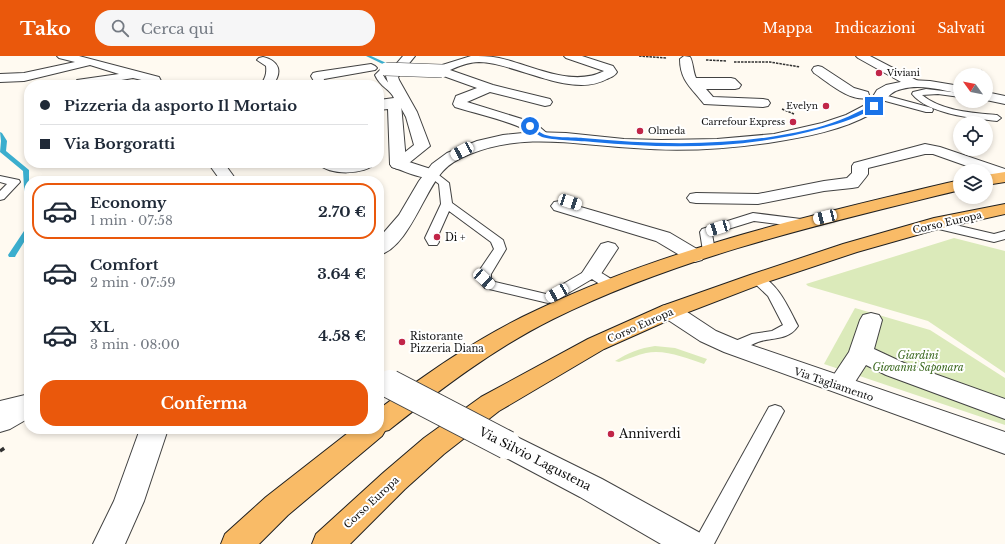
<!DOCTYPE html>
<html lang="it">
<meta charset="utf-8">
<style>
body{margin:0;font-family:"Libre Baskerville",serif;background:#f6f6f7;color:#1f2937;height:100vh;display:flex;flex-direction:column;font-size:15px;white-space:nowrap}
*{box-sizing:border-box;margin:0}
p{font-size:13px;color:#747a83}
.icon{flex:none;width:22px;height:22px;fill:none;stroke:currentColor;stroke-width:2;stroke-linecap:round;stroke-linejoin:round}
.map{position:relative;flex:1;overflow:hidden}
.panel{position:absolute;left:24px;top:120px;width:360px;height:258px;display:flex;flex-direction:column;background:#fff;border-radius:16px;box-shadow:0 2px 6px #0003}
.panel>*{flex:none}
.top-card{position:absolute;left:24px;top:24px;width:360px;height:88px;border-radius:16px;box-shadow:0 2px 6px #0003;display:grid;align-content:center;height:88px;padding:0 16px;background:#fff}
.needle{width:26px;rotate:303deg}
.controls{position:absolute;left:953px;top:12px;display:grid;gap:8px}
.controls a{display:grid;place-items:center;width:40px;height:40px;border-radius:50%;background:#fff;box-shadow:0 2px 6px #0003;font-size:20px}
.end{position:absolute;width:18px;height:18px;margin:-9px;border:5px solid #1a73e8;background:#fff;box-shadow:0 0 0 2px #fff}
.from{border-radius:50%}
.car{position:absolute;width:12px;height:24px;margin:-12px -6px;border-radius:5px;box-shadow:0 0 3px 1px #0007;background:linear-gradient(#fff 24%,#345 0 40%,#fff 0 76%,#345 0 86%,#fff 0)}
.top-card b{display:flex;align-items:center;gap:14px;height:38px;font-size:15px}
.top-card b+b{border-top:1px solid #e0e1e3}
.top-card i{width:10px;height:10px;background:#1f2937}
ul{padding:7px 0 0;list-style:none}
li{display:flex;align-items:center;gap:12px;height:56px;margin:0 8px 6px;padding:0 8px;border:2px solid transparent;border-radius:16px}
li div{flex:1}
li b{display:block;font-size:15px}
li em{font-style:normal;font-weight:700}
li.active{border-color:#ea580c}
li>.icon{width:36px;height:36px;stroke-width:1.5}
.cta{display:flex;gap:8px;margin-top:auto;padding:8px 16px}
.cta a{flex:1;height:46px;border-radius:16px;background:#ea580c;color:#fff;font-size:16px;font-weight:700;line-height:46px;text-align:center}
header{display:flex;align-items:center;gap:24px;box-sizing:border-box;height:56px;padding:0 20px;background:#ea580c;color:#fff}
header strong{font-size:19px}
nav{display:flex;gap:22px;margin-inline-start:auto;font-size:14px}
.search{width:280px;height:36px;background:#f6f6f7;display:flex;align-items:center;gap:10px;box-sizing:border-box;padding:0 14px;border-radius:16px;color:#747a83;font-size:15px}
.map>svg:first-child{display:block}
.green{fill:#dbeaba}
.lines{fill:none;stroke-linecap:round;stroke-linejoin:round}
.stream{fill:#3baece;fill-rule:evenodd}
.minor-tunnel{stroke:#dbd7cf;stroke-width:13;stroke-dasharray:13 6;stroke-linecap:butt}
.service-casing{stroke:#424242;stroke-width:2}
.pedestrian-casing{stroke:#424242;stroke-width:2}
.minor-casing{stroke:#424242;stroke-width:2}
.tertiary-casing{stroke:#424242;stroke-width:2}
.primary-casing{stroke:#202020;stroke-width:2}
.path-far1{stroke:#313131;stroke-width:1.5;stroke-dasharray:2.5 1;stroke-linecap:butt}
.path{stroke:#313131;stroke-width:3.5;stroke-dasharray:5 2.5;stroke-linecap:butt}
.service{fill:#fff;fill-rule:evenodd}
.pedestrian{fill:#fff;fill-rule:evenodd}
.minor{fill:#fff;fill-rule:evenodd}
.tertiary{fill:#fff;fill-rule:evenodd}
.primary{fill:#f9bb67;fill-rule:evenodd}
.minor-bridge-casing{stroke:#424242;stroke-width:14;stroke-linecap:butt}
.tertiary-bridge-casing{stroke:#424242;stroke-width:30;stroke-linecap:butt}
.minor-bridge{stroke:#fff;stroke-width:13}
.tertiary-bridge{stroke:#fff;stroke-width:28}
.route{fill:#1a73e8}
.poi-dot{fill:#c12548;stroke:#fff;stroke-width:1.5}
.labels{text-anchor:middle;stroke-width:4;stroke-linejoin:round;paint-order:stroke}
.far-poi-label{font-size:9px;fill:#0f0f0f;stroke:#fff;text-anchor:start}
.street-label{font-size:10px;fill:#0f0f0f;stroke:#fff}
.poi-label{font-size:10px;fill:#0f0f0f;stroke:#fff;text-anchor:start}
.park-label{font-size:10px;font-style:italic;fill:#3a681e;stroke:#fff}
.near-poi-label{font-size:12px;fill:#0f0f0f;stroke:#fff;text-anchor:start}
.near-street-label{font-size:12px;fill:#0f0f0f;stroke:#fff}
</style>
<header>
<strong>Tako</strong>
<div class="search"><svg class="icon" aria-label="search" viewBox="0 0 24 24"><circle cx="10" cy="10" r="6"/><path d="M15 15l6 6"/></svg>Cerca qui</div>
<nav><a>Mappa</a><a>Indicazioni</a><a>Salvati</a></nav>
</header>
<div class="map">
<svg width="1005" height="488" viewBox="0 0 1005 488">
<rect width="100%" height="100%" fill="#fffaf1"/>
<g class="green">
<path d="M954,182L1005,195V317L928,265L808,230L806,228Z"/>
<path d="M855,252L930,274L1005,322V369L824,308Z"/>
<path d="M655,290L675,292L707,303L704,308C686,302 665,293 646,297C637,299 628,303 619,306L615,305C628,297 640,292 655,290Z"/>
</g>
<g class="lines">
<g class="stream">
<path d="M366,0H371L395,11L391,12Z"/>
<path d="M0,76L2,77L7,85L6,95L29,114V166L26,164L23,115L0,96L1,85Z"/>
<path d="M29,170V178L16,199L15,201H9L8,199L26,172Z"/>
</g>
<path class="minor-tunnel" d="M319,24L323,29"/>
<defs>
<g id="service">
<path d="M383,11H389L390,13L383,19C388,30 399,33 403,44L402,46L379,48V44L394,42C391,34 380,31 375,19Z"/>
<path d="M926,33L960,37V41L938,38L922,39C941,55 973,57 997,59L1001,62L997,65C972,62 928,58 912,38L913,36Z"/>
<path d="M878,39H884L932,52L933,54L932,56H926L878,43L877,41Z"/>
<path d="M431,115L435,116L449,127L452,147L503,184L506,193L491,218V222L495,226L546,238L587,214C598,212 607,221 616,226L618,229L616,232C606,234 600,228 592,223L553,246L548,247L485,232L477,223V218L494,193L491,186L449,155L437,182L439,186L437,189H429L425,182L441,148L439,128L426,118Z"/>
<path d="M0,120L19,124L20,126L4,143L0,144V135L7,128L0,126Z"/>
<path d="M753,157L801,163L805,164L807,167L805,170L801,171L754,165L712,178L715,195L713,198H705L703,195L700,176L702,173Z"/>
<path d="M934,164L994,178L1005,175V183L994,186L930,171L928,168L930,165Z"/>
<path d="M757,219C777,224 789,253 798,270C788,285 772,281 758,286C748,290 738,297 728,294L725,291L728,288L752,278L772,275L783,269L768,240L750,223L752,220Z"/>
<path d="M29,338V350L0,357V345Z"/>
<path d="M775,349L781,351L784,355L714,488H693L769,351Z"/>
</g>
<g id="pedestrian">
<path d="M403,0H415L398,21L399,24L417,56L430,90L404,111L398,113L392,111L390,108L414,89L406,61L389,30L386,20Z"/>
<path d="M684,0L690,1C693,5 693,16 696,22H731L735,23L741,29L739,32L735,33H706L713,41L763,43L768,44L770,47L768,50L763,51L704,48C692,32 680,25 680,3Z"/>
<path d="M818,10L822,11L854,32L868,36L869,39L868,42C849,46 828,26 814,17L812,14L814,11Z"/>
<path d="M871,257L879,259L882,264L874,293L904,307L1005,343V363L886,319L866,309L855,326L846,329L837,326L833,320L849,296L860,264L863,259Z"/>
</g>
<g id="minor">
<path d="M57,0H79L159,21L163,29H151L150,26L133,22L92,29H76L75,27L77,24L119,18L90,9L24,25L0,26V18L24,17L75,6L59,2Z"/>
<path d="M471,0C480,0 489,0 499,2C531,9 572,32 604,15L566,2L564,0H582L613,10L617,16C615,20 611,21 607,23C571,43 517,7 479,6C469,6 459,10 450,14L493,29L550,43L552,46L550,49L545,50L490,36L467,46L535,67L550,80L548,83C537,86 533,77 524,73C503,63 477,58 455,51L453,48L456,40L477,32L438,18L436,15L439,10Z"/>
<path d="M856,0H870L918,25L920,28L918,31H910L858,2Z"/>
<path d="M263,1C279,5 283,15 273,29H261C265,22 267,18 266,10L257,4L259,2Z"/>
<path d="M371,8L375,10L377,12L375,14L324,23L323,27H315L311,20L313,17L317,16Z"/>
<path d="M394,44L399,45L401,48L406,105L437,115L439,118L437,121C423,125 405,115 392,111L390,108L388,53L379,54V46Z"/>
<path d="M925,88L940,91L1005,113V123L986,117V115H981L933,98H925L868,112V118L866,121L858,131L852,132L824,135L758,148L696,147L690,146L687,142L690,138L696,137L758,138L824,125L847,122L852,117V110L854,107Z"/>
<path d="M208,107H224L237,125H221Z"/>
<path d="M318,107H375C367,119 327,120 318,107Z"/>
<path d="M560,145L670,177L702,196L705,200L702,204L695,206L688,204L656,185L554,154L551,150L554,146Z"/>
<path d="M608,186L615,188L618,192L599,221L592,223L585,221L582,217L601,188Z"/>
<path d="M670,248L678,250L716,275L742,286L1005,376V398L724,296L700,285L662,260L659,255L662,250Z"/>
<path d="M140,373H168L144,445L125,488H93L114,445Z"/>
</g>
<g id="tertiary">
<path d="M910,24L930,25L960,30V38C942,34 921,28 902,33C885,36 885,51 871,58C842,74 806,81 774,86C728,93 680,96 634,92C578,89 524,76 470,98C460,102 450,107 443,115C424,135 408,192 379,199V182L399,159L419,125L432,108L447,97L477,85L503,79L533,76L566,77L624,83L661,84L717,83L774,78L822,67L846,59L869,47L877,34L886,29Z"/>
<path d="M986,36L1005,40V48L986,44Z"/>
<path d="M29,340V362L10,373L0,376V354L20,343Z"/>
<path d="M507,378L517,381L602,423L702,478L706,488H661L580,441L497,397L493,389L497,381Z"/>
</g>
<g id="primary">
<path d="M1005,116V126L986,129V119Z"/>
<path d="M960,124V134C822,168 681,200 553,263C493,293 441,333 389,374L385,375L382,380L288,459L259,488H221L225,478L266,441L353,373H379V353C429,316 480,280 537,254C671,190 817,158 960,124Z"/>
<path d="M1005,148V158L938,173L857,196L764,227L678,260L604,293L499,355L444,398L405,433L350,488H312L316,478L383,417L424,382L481,341L588,283L662,250L750,219L843,188L934,162Z"/>
</g>
</defs>
<use href="#service" class="service-casing"/>
<use href="#pedestrian" class="pedestrian-casing"/>
<use href="#minor" class="minor-casing"/>
<use href="#tertiary" class="tertiary-casing"/>
<use href="#primary" class="primary-casing"/>
<g class="path-far1">
<path d="M639,0L667,2"/>
<path d="M706,4L727,5"/>
<path d="M734,6H770L800,11"/>
<path d="M978,19L982,14"/>
<path d="M782,53L794,58"/>
</g>
<path class="path" d="M0,395L6,391"/>
<use href="#service" class="service"/>
<use href="#pedestrian" class="pedestrian"/>
<use href="#minor" class="minor"/>
<use href="#tertiary" class="tertiary"/>
<use href="#primary" class="primary"/>
<defs>
<path id="minor-bridge" d="M386,13L442,15"/>
<path id="tertiary-bridge" d="M390,328L507,389"/>
</defs>
<use href="#minor-bridge" class="minor-bridge-casing"/>
<use href="#tertiary-bridge" class="tertiary-bridge-casing"/>
<use href="#minor-bridge" class="minor-bridge"/>
<use href="#tertiary-bridge" class="tertiary-bridge"/>
</g>
<path class="route" d="M872,49L876,50C861,61 841,67 823,72C749,93 669,93 593,86C582,85 551,84 542,81C537,79 531,73 528,70L531,69C535,72 539,76 543,78C551,82 573,81 583,82C657,89 734,91 807,74C831,69 851,60 872,49Z"/>
<g class="poi-dot">
<circle cx="879" cy="17" r="4"/>
<circle cx="826" cy="50" r="4"/>
<circle cx="793" cy="66" r="4"/>
<circle cx="640" cy="75" r="4"/>
<circle cx="437" cy="181" r="4"/>
<circle cx="402" cy="286" r="4"/>
<circle cx="611" cy="378" r="4"/>
</g>
<g class="labels">
<g class="far-poi-label">
<text x="887" y="20">Viviani</text>
<text x="818" y="53" text-anchor="end">Evelyn</text>
<text x="785" y="69" text-anchor="end">Carrefour Express</text>
<text x="648" y="78">Olmeda</text>
</g>
<g class="street-label">
<text transform="translate(947 166) rotate(-13)" y="4">Corso Europa</text>
<text transform="translate(640 269) rotate(-24)" y="4">Corso Europa</text>
<text transform="translate(834 328) rotate(19)" y="4">Via Tagliamento</text>
<text transform="translate(371 446) rotate(-43)" y="4">Corso Europa</text>
</g>
<g class="poi-label">
<text x="445" y="185">Di +</text>
<text x="410" y="284">Ristorante<tspan x="410" dy="12">Pizzeria Diana</tspan></text>
</g>
<g class="park-label">
<text x="918" y="303">Giardini<tspan x="918" dy="12">Giovanni Saponara</tspan></text>
</g>
<g class="near-poi-label">
<text x="619" y="382">Anniverdi</text>
</g>
<g class="near-street-label">
<text transform="translate(535 403) rotate(27)" y="4">Via Silvio Lagustena</text>
</g>
</g>
</svg>
<div class="controls">
<a><svg class="needle" viewBox="-14 -14 28 28"><path d="M0-13l5 13h-10z" fill="#e53935"/><path d="M0 13l5-13h-10z" fill="#747a83"/></svg></a>
<a><svg class="icon" aria-label="locate" viewBox="0 0 24 24"><circle cx="12" cy="12" r="6"/><path d="M12 2v4M12 18v4M2 12h4M18 12h4"/></svg></a>
<a><svg class="icon" aria-label="layers" viewBox="0 0 24 24"><path d="M12 4l9 5-9 5-9-5zM3 14l9 5 9-5"/></svg></a>
</div>
<i class="end from" style="left:530px;top:70px"></i>
<i class="end" style="left:874px;top:50px"></i>
<i class="car" style="left:462px;top:95px;rotate:242deg"></i>
<i class="car" style="left:570px;top:146px;rotate:108deg"></i>
<i class="car" style="left:825px;top:161px;rotate:256deg"></i>
<i class="car" style="left:718px;top:172px;rotate:253deg"></i>
<i class="car" style="left:484px;top:223px;rotate:132deg"></i>
<i class="car" style="left:557px;top:237px;rotate:240deg"></i>
<div class="top-card">
<b><i class="from"></i>Pizzeria da asporto Il Mortaio</b>
<b><i></i>Via Borgoratti</b>
</div>
<section class="panel">
<ul>
<li class="active"><svg class="icon" aria-label="car" viewBox="0 0 24 24"><path d="M5 17H2v-5l4-1 3-4h7l3 4 3 1v5h-3M9 17h6M6 11h13"/><circle cx="7" cy="17" r="2"/><circle cx="17" cy="17" r="2"/></svg><div><b>Economy</b><p>1 min · 07:58</p></div><em>2.70 €</em></li>
<li><svg class="icon" aria-label="car" viewBox="0 0 24 24"><path d="M5 17H2v-5l4-1 3-4h7l3 4 3 1v5h-3M9 17h6M6 11h13"/><circle cx="7" cy="17" r="2"/><circle cx="17" cy="17" r="2"/></svg><div><b>Comfort</b><p>2 min · 07:59</p></div><em>3.64 €</em></li>
<li><svg class="icon" aria-label="car" viewBox="0 0 24 24"><path d="M5 17H2v-5l4-1 3-4h7l3 4 3 1v5h-3M9 17h6M6 11h13"/><circle cx="7" cy="17" r="2"/><circle cx="17" cy="17" r="2"/></svg><div><b>XL</b><p>3 min · 08:00</p></div><em>4.58 €</em></li>
</ul>
<div class="cta"><a>Conferma</a></div>
</section>
</div>
